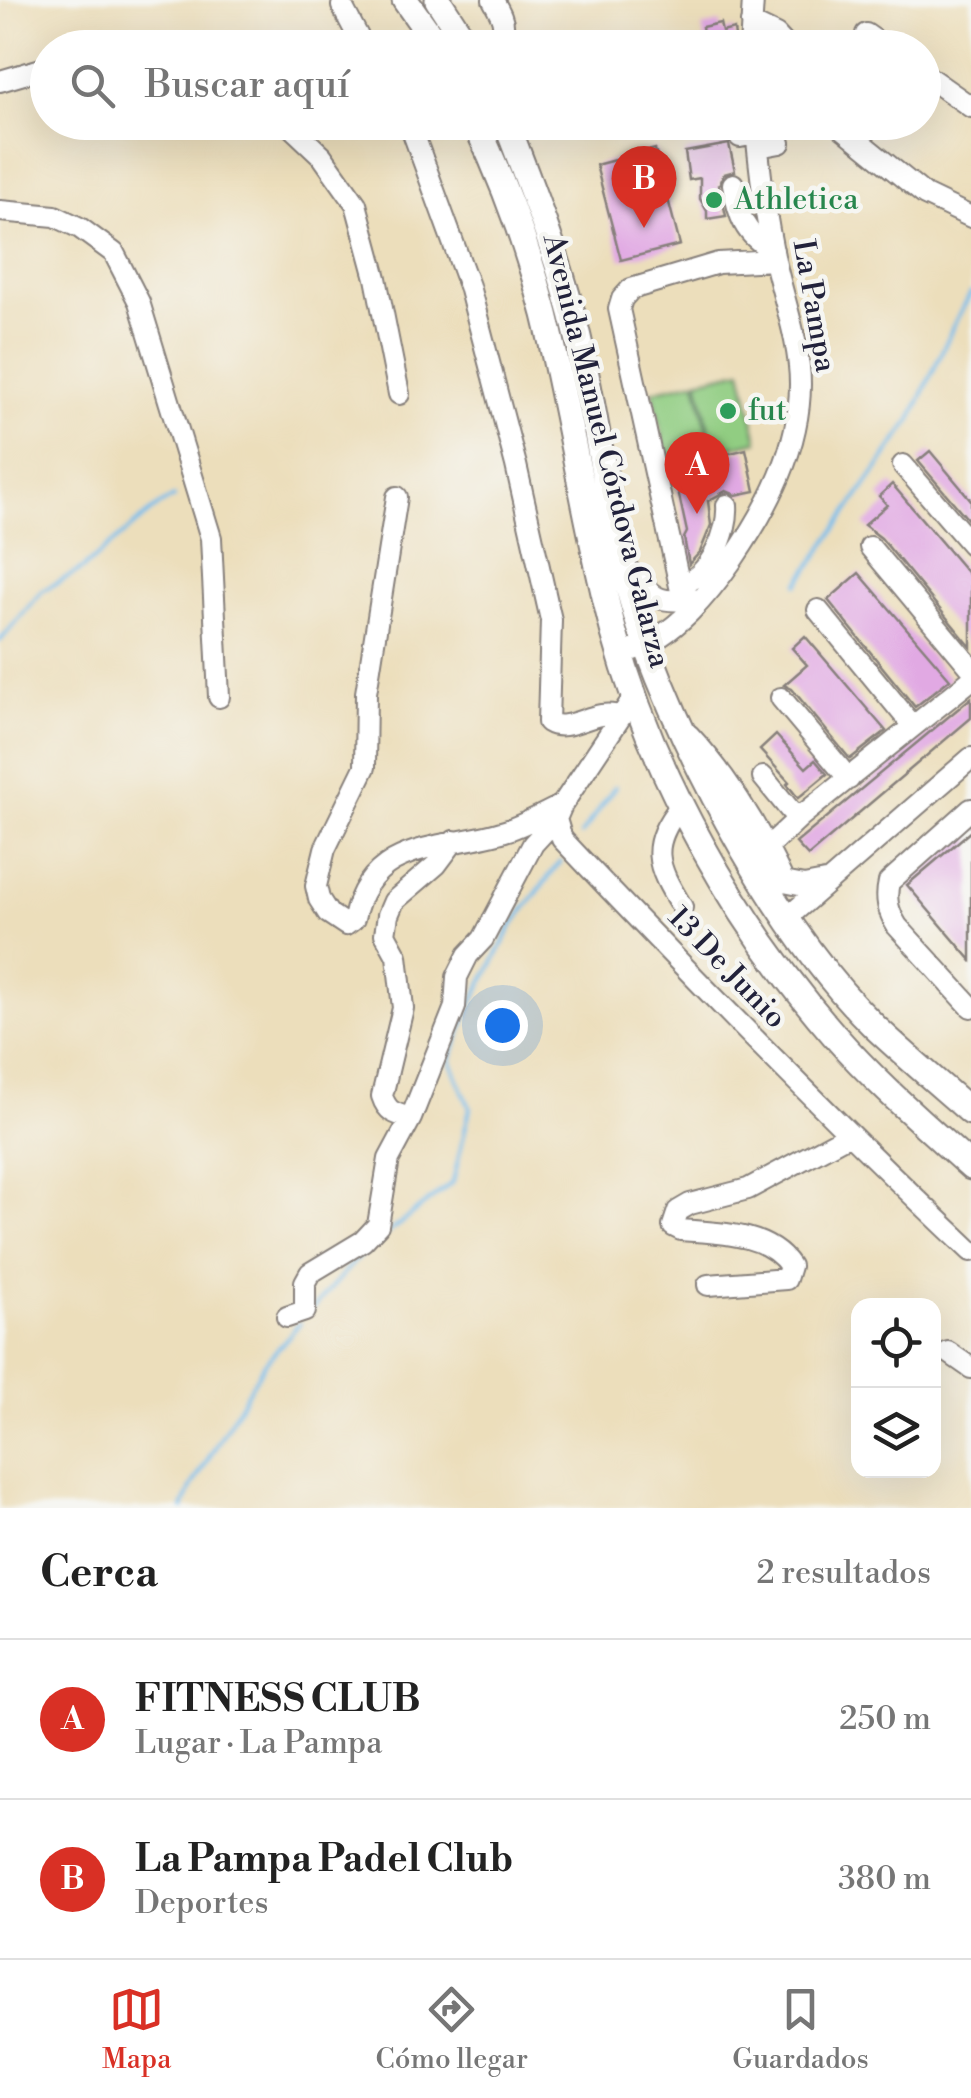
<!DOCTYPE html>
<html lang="es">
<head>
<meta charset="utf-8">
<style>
	body { margin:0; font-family:"Libre Bodoni",serif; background:#f6f6f6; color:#222 }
	.controls { position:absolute; right:30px; bottom:30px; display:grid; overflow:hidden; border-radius:20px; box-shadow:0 10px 40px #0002 }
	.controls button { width:90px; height:90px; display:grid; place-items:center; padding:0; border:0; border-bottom:2px solid #e0e0e0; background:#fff; color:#222; font:50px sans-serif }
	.you { position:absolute; left:502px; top:1025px; width:35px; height:35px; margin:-25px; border:8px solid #fff; border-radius:50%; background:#1a73e8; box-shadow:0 0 0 15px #1a73e833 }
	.badge { display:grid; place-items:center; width:65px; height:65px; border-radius:50%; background:#d93025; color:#fff; font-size:32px; font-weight:700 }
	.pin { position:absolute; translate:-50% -82px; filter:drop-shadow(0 2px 5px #0008) }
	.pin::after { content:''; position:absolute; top:52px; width:35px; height:30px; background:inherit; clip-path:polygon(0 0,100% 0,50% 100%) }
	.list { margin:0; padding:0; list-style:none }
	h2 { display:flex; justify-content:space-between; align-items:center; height:130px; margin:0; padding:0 40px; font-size:42px }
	h2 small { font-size:32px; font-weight:400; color:#767676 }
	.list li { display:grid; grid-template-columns:65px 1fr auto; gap:30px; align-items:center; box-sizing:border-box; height:160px; padding:0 40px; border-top:2px solid #e0e0e0 }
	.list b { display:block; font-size:38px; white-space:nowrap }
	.list p { margin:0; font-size:32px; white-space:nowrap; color:#767676 }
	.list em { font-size:32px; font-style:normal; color:#767676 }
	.icon { flex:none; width:55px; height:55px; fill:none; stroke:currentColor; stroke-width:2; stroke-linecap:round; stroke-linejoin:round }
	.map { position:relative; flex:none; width:971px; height:1508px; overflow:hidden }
	.search { position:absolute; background:#fff; box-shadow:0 10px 40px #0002; left:30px; right:30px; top:30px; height:110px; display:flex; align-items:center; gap:25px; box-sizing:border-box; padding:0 35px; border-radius:55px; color:#767676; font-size:38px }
	.sheet { height:450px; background:#fff }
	nav { display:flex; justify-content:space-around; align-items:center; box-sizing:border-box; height:140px; border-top:2px solid #e0e0e0; background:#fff; font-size:28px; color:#767676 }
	nav a { display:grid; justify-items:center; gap:5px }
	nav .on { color:#d93025 }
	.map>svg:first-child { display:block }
	.green { fill:#91cd82; stroke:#5a785e; stroke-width:2.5 }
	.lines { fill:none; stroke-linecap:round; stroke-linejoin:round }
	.stream { stroke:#75bded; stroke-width:4 }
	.building { fill:#e1a9e3 }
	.minor-casing { stroke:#87807b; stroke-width:24 }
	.major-casing { stroke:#87807b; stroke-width:29 }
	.minor { stroke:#fff; stroke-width:20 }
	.major { stroke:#fff; stroke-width:25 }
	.leisure-dot { fill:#2e9e5b; stroke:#f6f6f2; stroke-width:4 }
	.labels { text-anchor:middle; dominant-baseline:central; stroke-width:9; stroke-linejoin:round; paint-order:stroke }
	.leisure-label { font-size:30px; fill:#27864d; stroke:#f6f6f2; text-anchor:start }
	.street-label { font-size:30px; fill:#22223b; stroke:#f6f6f2 }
</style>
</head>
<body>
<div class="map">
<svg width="971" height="1508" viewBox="0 0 971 1508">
	<rect width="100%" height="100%" fill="#f6f6f2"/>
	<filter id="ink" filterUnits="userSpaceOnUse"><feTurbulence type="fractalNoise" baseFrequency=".01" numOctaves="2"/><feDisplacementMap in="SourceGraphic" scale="20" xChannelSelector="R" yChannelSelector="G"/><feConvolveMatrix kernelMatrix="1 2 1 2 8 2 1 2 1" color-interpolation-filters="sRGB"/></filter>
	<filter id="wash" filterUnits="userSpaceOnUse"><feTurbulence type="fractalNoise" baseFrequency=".0048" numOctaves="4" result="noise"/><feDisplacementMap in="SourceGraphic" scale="40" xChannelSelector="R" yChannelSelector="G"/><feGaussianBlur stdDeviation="2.25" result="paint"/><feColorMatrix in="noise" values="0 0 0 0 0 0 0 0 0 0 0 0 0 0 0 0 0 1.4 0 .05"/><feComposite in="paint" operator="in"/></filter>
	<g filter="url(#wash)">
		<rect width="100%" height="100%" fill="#ecdebb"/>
		<path class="green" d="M742 370 758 441 714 451 698 380Z
			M696 381 712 451 668 462 653 391Z"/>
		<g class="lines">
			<path class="stream" d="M798 584 911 420 956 320 971 293
				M0 641 42 591 82 569 155 508 174 497
				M581 835 615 787
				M375 1243 453 1182 470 1108 450 1060 471 1005 512 926 560 862
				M313 1308 363 1252
				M183 1508 191 1488 265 1363 300 1323"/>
		</g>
		<g id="blocks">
			<path class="building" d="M720 23 722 32 734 29 736 45 706 48 702 27Z
				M729 144 735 171 724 174 719 185 726 216 707 219V211L700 199V178L689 180 685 152Z
				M655 149 680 245 621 260 596 165Z
				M746 449 755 491 736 495 726 491 708 501 711 525 700 552 689 564 684 538 687 532 673 468Z
				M930 451 971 500V523L918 461Z
				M892 484 971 577V647L881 538 864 525 887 505 879 496Z
				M859 573 950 679 915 707 828 600Z
				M805 636 886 731 850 759 792 689 784 685 807 665 792 648Z
				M971 698V718L808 856 796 843Z
				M776 735 806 768 815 760 827 774 798 798 787 784 789 782 760 750Z
				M971 831V960L907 885Z"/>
		</g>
	</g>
	<g filter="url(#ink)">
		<use href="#blocks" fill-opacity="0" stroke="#87807b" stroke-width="2.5"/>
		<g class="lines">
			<g class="minor-casing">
				<path id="minor" d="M342 6 364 48
					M751 23 776 35 788 48
					M866 34 886 48
					M482 48C508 32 508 26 493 0
					M750 48 753 0
					M924 74 971 107
					M0 81 48 67
					M286 122 322 156 356 204 376 278 399 394
					M409 122 469 286 516 465 551 620 548 722C569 735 596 706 620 717
					M737 122 740 137 756 134
					M835 122 925 195 971 217
					M758 147 780 143
					M733 184C738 215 744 235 773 250
					M0 211 55 216 80 228 114 253 139 302 211 538 219 697
					M903 465 971 544
					M397 497 366 693 365 767 325 849 316 886 319 899 328 913 346 925 354 919C370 839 444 850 505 831 524 825 544 814 562 805
					M870 547 971 668
					M625 566C651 594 653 605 693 599
					M680 585C710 577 729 532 727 505
					M683 600 619 309 622 299 631 289 718 263 775 260
					M818 610 913 726
					M633 650C675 635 708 595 733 559 768 508 800 448 800 384 800 345 785 304 776 265 765 218 760 170 755 122
					M634 697 562 805 556 819 562 839C695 980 830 1118 971 1251
					M781 698 849 779
					M689 735C729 778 759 828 784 882L804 886 825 882
					M763 777 790 810 800 817
					M682 804C648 846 656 865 682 907
					M971 809 889 882C885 899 888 911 897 926L971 1007
					M768 847 800 817 971 680
					M788 917 971 758
					M411 1118C395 1114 387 1112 382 1096L403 1008 397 956 385 934 388 915 394 901 436 865 454 841
					M708 1285 786 1279 790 1266C767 1232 718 1233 681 1230L673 1226 678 1211 690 1204 748 1189 848 1135
					M287 1317 305 1311V1282L310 1273 363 1241 378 1225 389 1159 411 1118 455 1007 457 977 468 955 483 939 533 844 556 819
					M948 1352 971 1368"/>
			</g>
			<g class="major-casing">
				<path id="major" d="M405 0 439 48
					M438 0 469 48
					M475 122C504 183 528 249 545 314 571 420 586 528 614 633 653 776 737 924 835 1036 876 1083 925 1125 971 1167
					M506 122C533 192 561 264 578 337 601 436 612 553 647 647 692 768 782 937 875 1027 906 1056 939 1084 971 1112"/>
			</g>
			<use href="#minor" class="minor"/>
			<use href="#major" class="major"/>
		</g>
	</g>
	<g class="leisure-dot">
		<circle cx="714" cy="200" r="10"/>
		<circle cx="728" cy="411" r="10"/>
	</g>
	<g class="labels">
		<g class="leisure-label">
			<text x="734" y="200">Athletica</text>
			<text x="748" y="411">fut</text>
		</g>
		<g class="street-label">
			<text transform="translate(814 306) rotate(80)">La Pampa</text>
			<text transform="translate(606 451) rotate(76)">Avenida Manuel Córdova Galarza</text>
			<text transform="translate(727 968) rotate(46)">13 De Junio</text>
		</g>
	</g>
</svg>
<div class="controls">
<button><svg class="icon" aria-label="locate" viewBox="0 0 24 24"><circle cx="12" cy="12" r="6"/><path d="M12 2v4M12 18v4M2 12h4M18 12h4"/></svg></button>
<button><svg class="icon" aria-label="layers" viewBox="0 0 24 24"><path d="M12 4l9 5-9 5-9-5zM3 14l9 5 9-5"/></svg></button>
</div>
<div class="you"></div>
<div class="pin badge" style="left:697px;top:514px">A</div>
<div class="pin badge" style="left:644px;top:228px">B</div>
<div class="search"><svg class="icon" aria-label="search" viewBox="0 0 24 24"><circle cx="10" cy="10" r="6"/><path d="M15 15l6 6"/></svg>Buscar aquí</div>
</div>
<section class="sheet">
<h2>Cerca<small>2 resultados</small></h2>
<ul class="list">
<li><span class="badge">A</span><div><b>FITNESS CLUB</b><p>Lugar · La Pampa</p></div><em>250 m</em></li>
<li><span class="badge">B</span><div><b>La Pampa Padel Club</b><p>Deportes</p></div><em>380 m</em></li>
</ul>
</section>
<nav>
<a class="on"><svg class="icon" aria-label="map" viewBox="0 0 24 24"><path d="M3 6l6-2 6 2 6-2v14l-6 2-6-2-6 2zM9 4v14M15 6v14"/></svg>Mapa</a>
<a><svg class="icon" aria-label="directions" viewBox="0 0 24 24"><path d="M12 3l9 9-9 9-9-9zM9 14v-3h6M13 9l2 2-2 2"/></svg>Cómo llegar</a>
<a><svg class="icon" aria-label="saved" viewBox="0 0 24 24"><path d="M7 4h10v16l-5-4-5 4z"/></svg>Guardados</a>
</nav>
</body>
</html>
